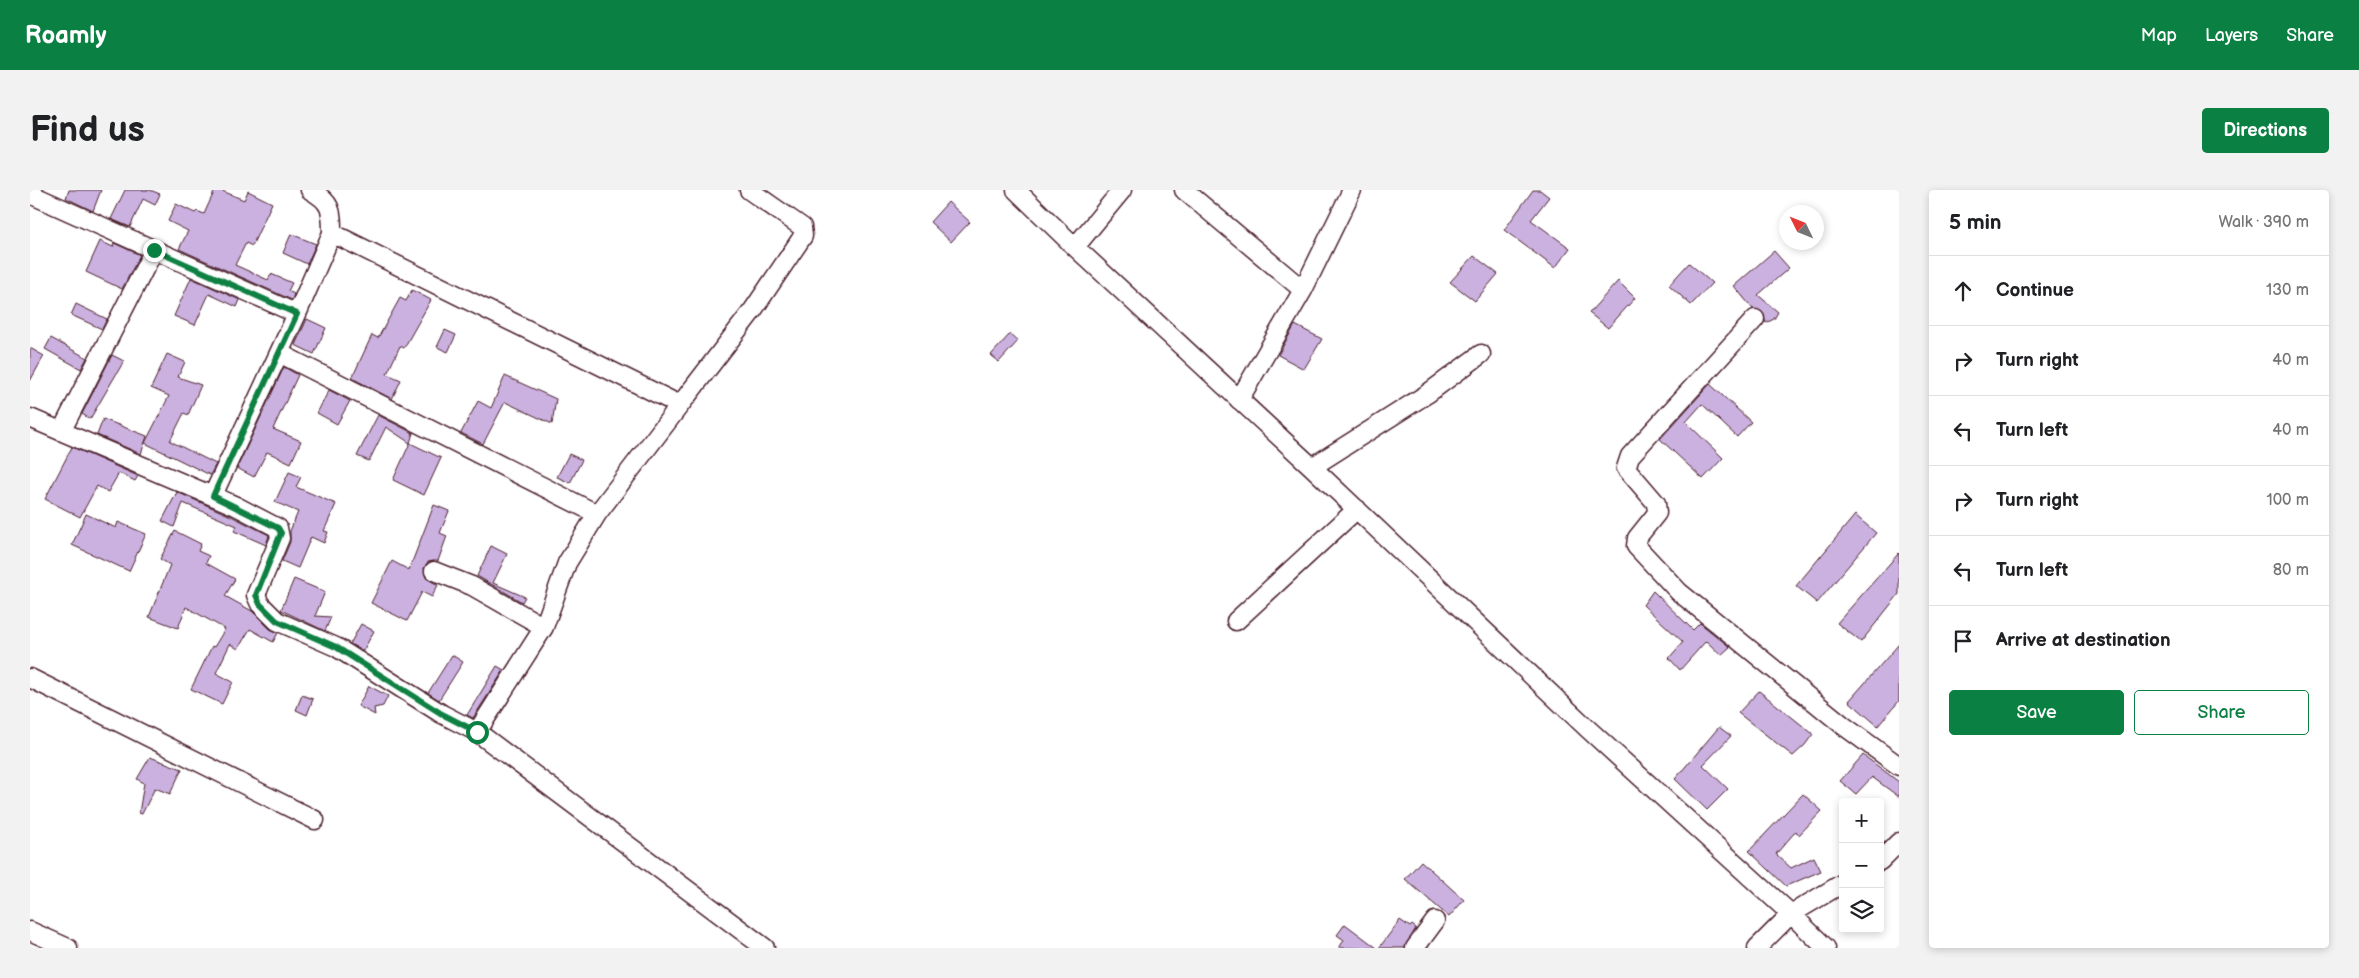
<!DOCTYPE html>
<html lang="en">
<head>
<meta charset="utf-8">
<style>
	body { margin:0; font-family:"Balsamiq Sans",sans-serif; background:#f2f2f2; color:#202124 }
	.controls { position:absolute; right:15px; bottom:15px; display:grid; overflow:hidden; border-radius:5px; box-shadow:0 2px 8px #0003 }
	.controls button { width:45px; height:45px; display:grid; place-items:center; padding:0; border:0; border-bottom:1px solid #e0e0e0; background:#fff; color:#202124; font:25px sans-serif }
	.compass { position:absolute; left:1749px; top:15px; width:45px; height:45px; border-radius:50%; background:#fff; box-shadow:0 2px 8px #0003; rotate:313deg }
	.stop { position:absolute; width:15px; height:15px; margin:-11px; border:4px solid #0b8043; border-radius:50%; background:#fff }
	.stop.end { background:#0b8043; border-color:#fff; box-shadow:0 1px 5px #0008 }
	.list { margin:0; padding:0; list-style:none }
	h2 { display:flex; justify-content:space-between; align-items:center; height:65px; margin:0; padding:0 20px; font-size:21px }
	h2 small { font-size:16px; font-weight:400; color:#757577 }
	.list li { display:grid; grid-template-columns:32px 1fr auto; gap:15px; align-items:center; box-sizing:border-box; height:70px; padding:0 20px; border-top:1px solid #e0e0e0 }
	.list b { display:block; font-size:19px; white-space:nowrap }
	.list em { font-size:16px; font-style:normal; color:#757577 }
	.actions { display:flex; gap:10px; padding:15px 20px }
	.actions a { flex:1; padding:11px 0; border:1px solid #0b8043; border-radius:5px; text-align:center; font-size:18px; color:#0b8043 }
	.actions .main { background:#0b8043; color:#fff }
	.icon { flex:none; width:28px; height:28px; fill:none; stroke:currentColor; stroke-width:2; stroke-linecap:round; stroke-linejoin:round }
	.map { position:relative; flex:none; width:1869px; height:758px; overflow:hidden; border-radius:5px }
	header { display:flex; align-items:center; gap:30px; box-sizing:border-box; height:70px; padding:0 25px; background:#0b8043; color:#fff }
	header strong { font-size:24px }
	nav { display:flex; gap:28px; margin-inline-start:auto; font-size:18px }
	.intro { display:flex; align-items:center; justify-content:space-between; box-sizing:border-box; height:120px; padding:0 30px }
	h1 { margin:0; font-size:35px }
	.button { padding:12px 22px; border-radius:5px; background:#0b8043; color:#fff; font-size:18px; font-weight:700 }
	main { display:flex; gap:30px; padding:0 30px }
	aside { flex:1; background:#fff; border-radius:5px; box-shadow:0 2px 8px #0003 }
	.map>svg:first-child { display:block }
	.building { fill:#cbb1e0; stroke:#4a1f2b }
	.lines { fill:none; stroke-linecap:round; stroke-linejoin:round }
	.minor-casing { stroke:#4a1f2b; stroke-width:21 }
	.minor { stroke:#fff; stroke-width:18 }
	.route { stroke:#0b8043; stroke-width:6 }
</style>
</head>
<body>
<header>
<strong>Roamly</strong>
<nav><a>Map</a><a>Layers</a><a>Share</a></nav>
</header>
<div class="intro"><h1>Find us</h1><a class="button">Directions</a></div>
<main>
<div class="map">
<svg width="1869" height="758" viewBox="0 0 1869 758">
	<rect width="100%" height="100%" fill="#fff"/>
	<filter id="ink" filterUnits="userSpaceOnUse"><feTurbulence type="fractalNoise" baseFrequency=".02" numOctaves="2"/><feDisplacementMap in="SourceGraphic" scale="10" xChannelSelector="R" yChannelSelector="G"/><feConvolveMatrix kernelMatrix="1 2 1 2 8 2 1 2 1" color-interpolation-filters="sRGB"/></filter>
	<g filter="url(#ink)">
		<path class="building" d="M39 0H71L63 21 36 8Z
			M95 0H120L130 4 125 15 113 9 100 37 81 29Z
			M185 0H190L214 10 218 1 242 13 222 56 216 53 205 75 238 90 241 84 262 93 258 101 264 104 262 110 149 59 158 41 138 31 146 14 165 23 167 21 174 24Z
			M1503 0H1510L1519 7 1501 30 1540 58 1525 78 1474 40Z
			M918 12 940 32 921 52 900 32Z
			M261 44 286 54 277 74 253 63Z
			M70 51 83 57 84 53 110 65 92 99 56 82Z
			M1744 61 1759 78 1728 105 1748 122 1744 129 1736 133 1732 122 1723 119 1704 96Z
			M1444 66 1468 84 1445 111 1420 92Z
			M1659 73 1682 93 1661 115 1639 95Z
			M161 88 210 110 207 117 179 104 165 135 144 126Z
			M1588 91 1605 108 1578 138 1559 123Z
			M382 100 401 110 374 158 370 156 357 184 371 190 362 209 322 188 342 145 348 148 370 108 376 111Z
			M46 114 77 129 72 139 41 125Z
			M277 129 296 138 284 164 265 155Z
			M1265 135 1292 149 1274 179 1248 165Z
			M415 140 426 145 418 162 407 157Z
			M980 144 988 151 969 172 961 165Z
			M21 148 57 168 51 179 15 159Z
			M0 158 14 166 0 191Z
			M137 164 155 172 148 187 171 195 158 225 154 223 140 251 186 274 180 285 115 253 139 206 121 198Z
			M82 165 94 171 60 229 52 224Z
			M254 177 268 185 243 239 271 251 261 273 237 262 224 287 207 278Z
			M475 186 526 209 522 234 475 212 453 254 431 243 448 211 461 218Z
			M1680 194 1721 232 1707 247 1672 214 1656 232 1693 268 1673 289 1630 249Z
			M299 200 320 211 307 234 287 223Z
			M348 225 383 243 380 253 356 237 339 271 327 266Z
			M73 229 117 246 111 264 67 245Z
			M380 253 411 268 394 305 363 290Z
			M42 257 108 286 105 291 89 283 78 302 67 296 50 327 15 309Z
			M539 264 552 270 540 293 527 287Z
			M259 282 271 287 266 297 306 314 294 341 298 342 294 353 281 347 268 378 252 371 260 352V341L268 322 245 312Z
			M147 302 201 326 239 345 236 355 204 341 207 336 153 313 144 337 132 331Z
			M404 315 419 321 410 343 417 346 408 371 398 372 394 378 396 388 408 395 402 407 392 402 377 431 341 413 362 371 379 380Z
			M56 324 86 338 88 332 116 344 99 381 42 355Z
			M1825 325 1846 343 1787 413 1766 396Z
			M145 341 171 354 168 361 179 366 176 373 205 389 195 406 222 421 240 439 248 443 243 452 220 439 208 459 200 454 186 483 203 492 192 514 161 499 182 456 184 457 195 439 156 417 148 438 119 427 140 375 130 369Z
			M461 356 477 364 463 393 495 407 492 412 447 386Z
			M1869 363V404L1831 452 1807 433Z
			M264 389 295 402 285 426 301 427 295 441 251 420Z
			M1623 401 1663 440 1670 433 1700 457 1691 465 1676 451 1650 480 1639 468 1653 452 1613 415Z
			M331 434 344 441 333 461 320 454Z
			M1869 454V511L1848 536 1819 511Z
			M422 465 433 472 409 510 398 503Z
			M467 476 474 480 443 528 437 525Z
			M339 496 358 506 353 516 344 518 345 525 328 516Z
			M1729 501 1783 544 1775 555 1763 566 1708 523Z
			M272 505 283 509 277 525 266 520Z
			M1689 537 1701 546 1673 575 1698 599 1677 620 1645 589Z
			M1833 565 1869 592V607L1842 587 1826 604 1810 591Z
			M120 567 152 579 140 604 125 598 112 624 109 623 114 593 107 589Z
			M1773 604 1792 621 1769 645 1766 641 1746 664 1761 678 1784 667 1791 681 1756 696 1719 661Z
			M1391 671 1434 710 1419 727 1375 689Z
			M1370 730 1380 737 1382 735 1386 738 1375 758H1349Z
			M1315 734 1347 758H1309L1314 750 1307 745Z"/>
		<g class="lines">
			<g class="minor-casing">
				<path id="minor" d="M280 0C301 12 302 19 302 43
					M986 0 1045 57 1282 277 1558 539 1761 724 1727 758
					M1154 0 1273 100
					M0 4 267 124 302 43 650 215 723 120 773 46 772 37 719 0
					M1045 57 1092 0
					M267 124 249 163 567 324 650 215
					M1725 129 1600 266 1596 278 1626 313 1627 323 1607 348 1606 356 1649 402 1814 536 1869 576
					M1209 210 1273 100 1322 0
					M0 228 206 316 248 338 250 348 226 405 230 414 247 431 306 457 412 524 447 542 735 758
					M32 240 124 60
					M1282 277 1397 204 1451 164
					M183 305 249 163
					M404 381 442 396 514 437 447 542
					M1206 431 1327 319
					M514 437 537 373 567 324
					M0 488 285 630
					M1850 671 1869 652
					M0 741 38 758
					M1385 758 1405 731
					M1796 758 1761 724 1813 693"/>
			</g>
			<use href="#minor" class="minor"/>
		</g>
	</g>
	<g class="lines" filter="url(#ink)">
		<path class="route" d="M124 60 267 124 183 306 248 338 251 343 226 405 230 414 247 431 306 457 412 524 447 542"/>
	</g>
</svg>
<div class="controls">
<button>+</button>
<button>−</button>
<button><svg class="icon" aria-label="layers" viewBox="0 0 24 24"><path d="M12 4l9 5-9 5-9-5zM3 14l9 5 9-5"/></svg></button>
</div>
<svg class="compass" viewBox="-18 -18 36 36"><path d="M0-13l5 13h-10z" fill="#e53935"/><path d="M0 13l5-13h-10z" fill="#757577"/></svg>
<div class="stop" style="left:447px;top:542px"></div>
<div class="stop end" style="left:124px;top:60px"></div>
</div>
<aside>
<h2>5 min<small>Walk · 390 m</small></h2>
<ul class="list">
<li><svg class="icon" aria-label="ahead" viewBox="0 0 24 24"><path d="M12 20V5M6 11l6-6 6 6"/></svg><div><b>Continue</b></div><em>130 m</em></li>
<li><svg class="icon" aria-label="right" viewBox="0 0 24 24"><path d="M7 20v-9h11M14 6l5 5-5 5"/></svg><div><b>Turn right</b></div><em>40 m</em></li>
<li><svg class="icon" aria-label="left" viewBox="0 0 24 24"><path d="M17 20v-9H6M10 6l-5 5 5 5"/></svg><div><b>Turn left</b></div><em>40 m</em></li>
<li><svg class="icon" aria-label="right" viewBox="0 0 24 24"><path d="M7 20v-9h11M14 6l5 5-5 5"/></svg><div><b>Turn right</b></div><em>100 m</em></li>
<li><svg class="icon" aria-label="left" viewBox="0 0 24 24"><path d="M17 20v-9H6M10 6l-5 5 5 5"/></svg><div><b>Turn left</b></div><em>80 m</em></li>
<li><svg class="icon" aria-label="arrive" viewBox="0 0 24 24"><path d="M6 21V4h12l-3 4 3 4H6"/></svg><div><b>Arrive at destination</b></div></li>
</ul>
<div class="actions"><a class="main">Save</a><a>Share</a></div>
</aside>
</main>
</body>
</html>
